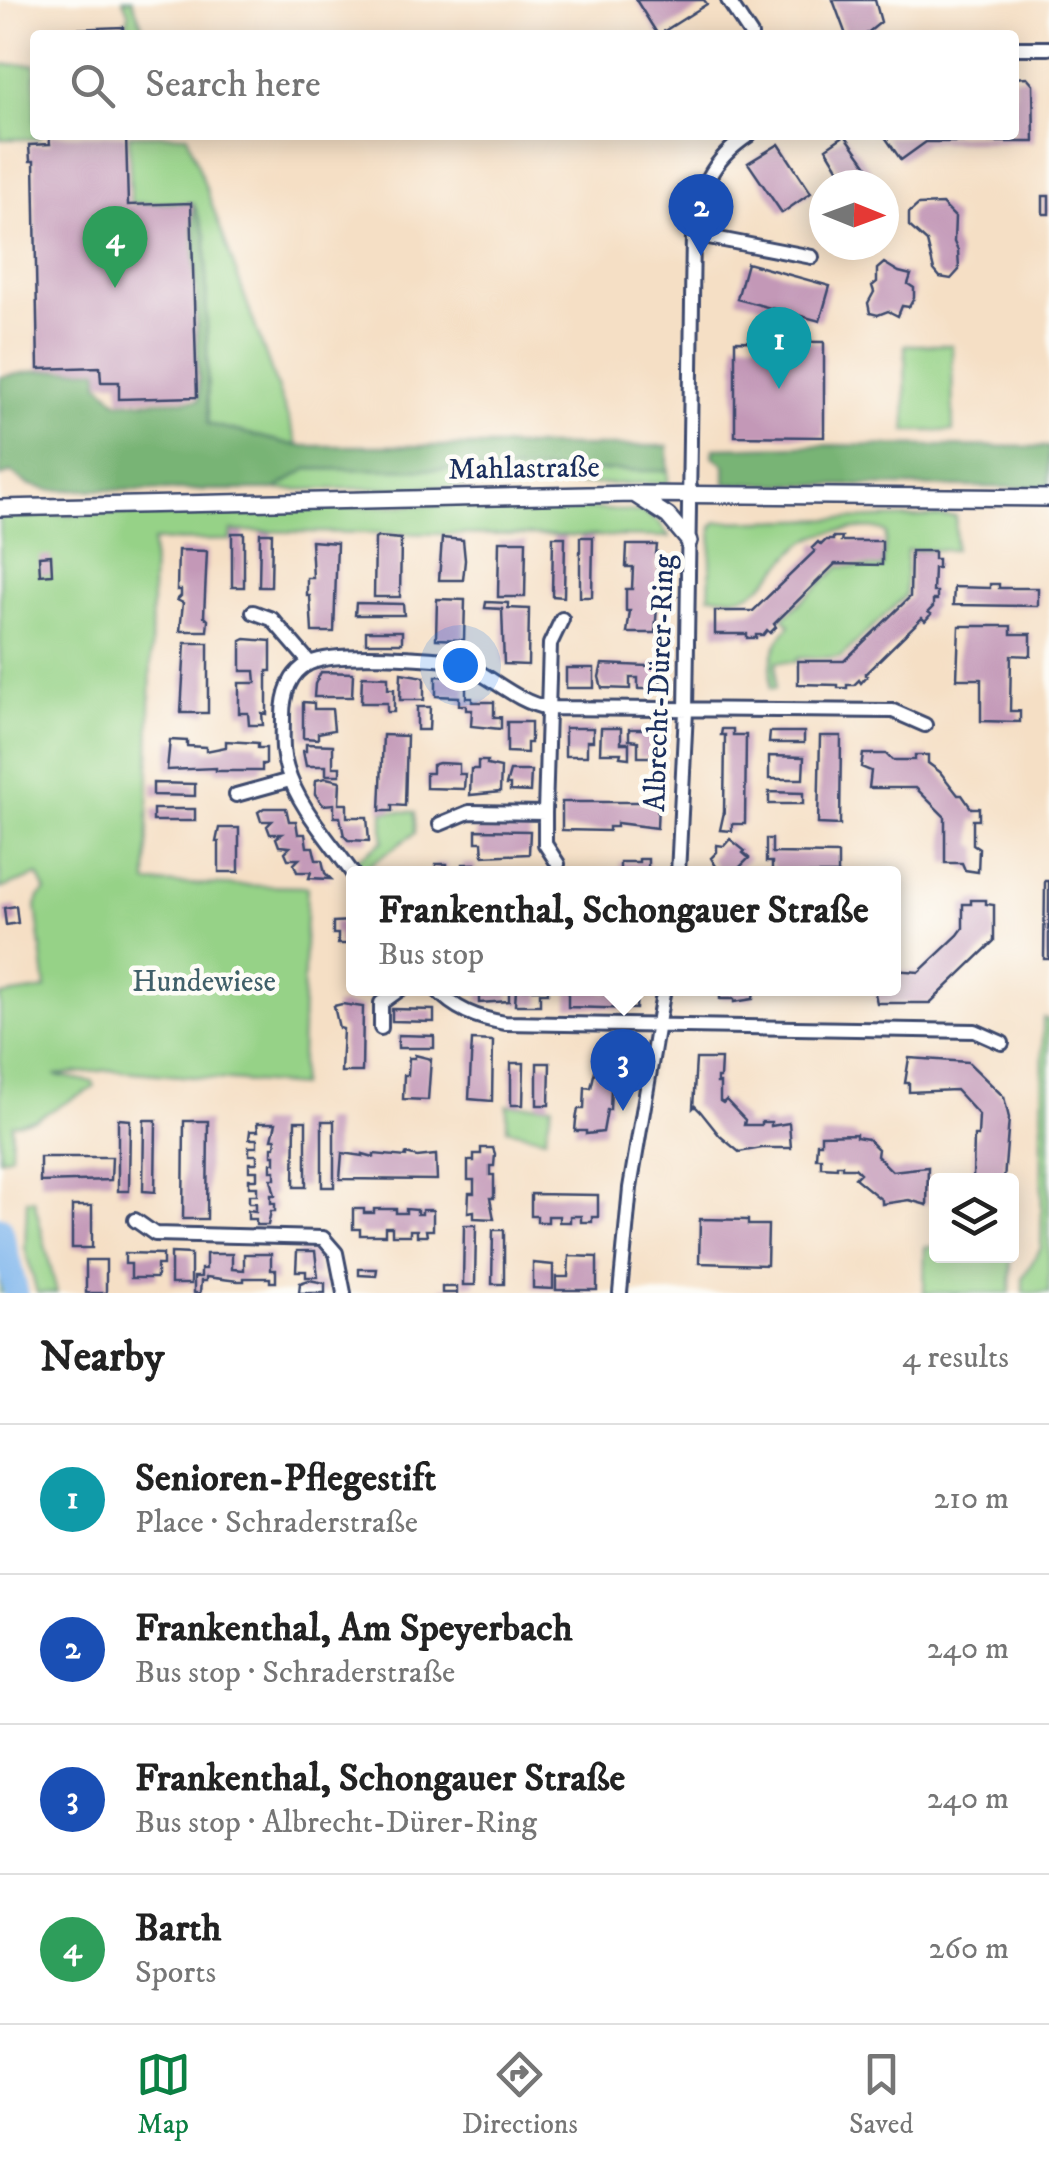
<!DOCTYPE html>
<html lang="en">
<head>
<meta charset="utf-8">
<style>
	body { margin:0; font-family:"IM FELL DW Pica",serif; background:#f2f2f2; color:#222 }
	.controls { position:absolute; right:30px; bottom:30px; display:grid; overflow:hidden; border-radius:10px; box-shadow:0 5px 25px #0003 }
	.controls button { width:90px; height:90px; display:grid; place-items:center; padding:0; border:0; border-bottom:2px solid #e0e0e0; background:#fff; color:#222; font:50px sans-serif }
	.compass { position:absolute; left:809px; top:170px; width:90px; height:90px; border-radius:50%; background:#fff; box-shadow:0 5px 25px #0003; rotate:91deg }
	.you { position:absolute; left:460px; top:665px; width:35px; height:35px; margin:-25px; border:8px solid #fff; border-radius:50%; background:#1a73e8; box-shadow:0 0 0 15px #1a73e833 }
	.badge { display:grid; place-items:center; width:65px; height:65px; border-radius:50%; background:#0b8043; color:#fff; font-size:32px; font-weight:700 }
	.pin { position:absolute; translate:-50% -82px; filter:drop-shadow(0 2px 5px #0008) }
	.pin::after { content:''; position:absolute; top:52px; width:35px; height:30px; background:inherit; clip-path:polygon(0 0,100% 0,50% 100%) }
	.popup { position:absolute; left:346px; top:866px; width:555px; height:130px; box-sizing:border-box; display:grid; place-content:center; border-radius:10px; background:#fff; filter:drop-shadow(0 2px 8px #0005); font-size:32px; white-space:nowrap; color:#767676 }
	.popup b { font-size:38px; color:#222 }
	.popup::after { content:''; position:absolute; left:50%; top:100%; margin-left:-20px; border:20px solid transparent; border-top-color:#fff }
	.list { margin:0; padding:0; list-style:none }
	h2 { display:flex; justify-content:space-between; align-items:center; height:130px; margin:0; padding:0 40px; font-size:42px }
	h2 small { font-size:32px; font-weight:400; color:#767676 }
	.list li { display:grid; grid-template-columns:65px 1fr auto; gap:30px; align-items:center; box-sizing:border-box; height:150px; padding:0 40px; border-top:2px solid #e0e0e0 }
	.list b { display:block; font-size:38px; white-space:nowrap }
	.list p { margin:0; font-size:32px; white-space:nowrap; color:#767676 }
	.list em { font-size:32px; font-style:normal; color:#767676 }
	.icon { flex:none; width:55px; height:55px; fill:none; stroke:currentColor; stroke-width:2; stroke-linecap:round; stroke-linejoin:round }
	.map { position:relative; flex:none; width:1049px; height:1293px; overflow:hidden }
	.search { position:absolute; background:#fff; box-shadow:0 5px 25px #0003; left:30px; right:30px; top:30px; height:110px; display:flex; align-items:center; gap:25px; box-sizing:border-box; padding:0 35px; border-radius:10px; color:#767676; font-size:38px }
	.sheet { height:730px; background:#fff }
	nav { display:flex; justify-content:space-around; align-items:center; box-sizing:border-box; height:140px; border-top:2px solid #e0e0e0; background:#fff; font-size:28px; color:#767676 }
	nav a { display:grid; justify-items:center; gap:5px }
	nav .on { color:#0b8043 }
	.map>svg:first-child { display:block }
	.green { fill:#96d287; stroke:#588072; stroke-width:2.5 }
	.forest { fill:#78b474; stroke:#4a7269; stroke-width:2.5 }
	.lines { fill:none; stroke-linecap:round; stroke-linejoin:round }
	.river { stroke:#7cb4ec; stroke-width:25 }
	.building { fill:#c398b7 }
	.minor-casing { stroke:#3c496d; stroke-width:18 }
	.tertiary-casing { stroke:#3c496d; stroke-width:20 }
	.minor { stroke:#fff; stroke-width:12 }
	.tertiary { stroke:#fff; stroke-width:15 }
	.labels { text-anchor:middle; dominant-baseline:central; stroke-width:9; stroke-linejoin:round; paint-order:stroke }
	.street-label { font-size:30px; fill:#1b2f5e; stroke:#fdfcf7 }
	.park-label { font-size:30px; fill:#40606a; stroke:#fdfcf7 }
</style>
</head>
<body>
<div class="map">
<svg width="1049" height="1293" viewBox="0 0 1049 1293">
	<rect width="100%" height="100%" fill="#fdfcf7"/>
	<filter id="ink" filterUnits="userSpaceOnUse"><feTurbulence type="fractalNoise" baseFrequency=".01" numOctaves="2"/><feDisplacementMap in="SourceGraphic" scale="20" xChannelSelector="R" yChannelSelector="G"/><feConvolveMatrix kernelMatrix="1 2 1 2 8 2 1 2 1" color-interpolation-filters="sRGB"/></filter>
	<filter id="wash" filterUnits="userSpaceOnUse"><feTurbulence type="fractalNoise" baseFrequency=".0048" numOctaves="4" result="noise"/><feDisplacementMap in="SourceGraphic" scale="40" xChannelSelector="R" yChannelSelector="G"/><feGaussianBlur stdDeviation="2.25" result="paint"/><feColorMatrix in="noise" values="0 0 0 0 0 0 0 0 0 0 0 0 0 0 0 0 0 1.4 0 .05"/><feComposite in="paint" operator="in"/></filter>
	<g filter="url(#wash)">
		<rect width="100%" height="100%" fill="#f5dfc5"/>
		<path class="green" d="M123 0H132L146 35H124L129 14Z
			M35 64V135H39V139H0V65Z
			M129 135H187L298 446 208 424 206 235 193 203H131Z
			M905 345H952L953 431H906Z
			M557 468 668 471V483L274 490 307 469Z
			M491 503 642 512 660 523 669 537 231 531 230 540 153 541 147 883 307 887 300 1086 110 1070 54 1075 93 1082 95 1087 35 1119 12 1124 11 1155 0 1159V996L46 989 36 906 39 897 46 891 38 875 0 889V516Z
			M956 516 955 550H907L905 596 841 657 798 658 796 662H776L775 689H770C770 662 771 646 790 625L783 618 839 567H883L886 533C874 526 862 529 848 530 789 534 794 562 754 591 742 600 723 596 709 596L712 527 717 522Z
			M383 811 415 812V833L361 871 355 861 383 841Z
			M1043 1018 1049 1020V1293H1023V1277L1041 1248Z
			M507 1105H552L545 1138 507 1129Z
			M27 1200H34L57 1293H37L25 1248Z
			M0 1238 15 1293H0Z
			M925 1247H936V1256H1011L1010 1293H924Z"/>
		<path class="forest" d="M193 203 206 235 208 424 298 446H668V471L307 469 274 490H49L27 484 11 472 0 477V377L36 371 99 369V383L118 402 199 400Z
			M832 445 1049 447V488L725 484V465L713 456 714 448Z"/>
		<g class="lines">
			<path class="river" d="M0 1228 16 1293"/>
		</g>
		<g id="blocks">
			<path class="building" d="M636 0H704L707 4 658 35Z
				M833 0H875L881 22 865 35H846Z
				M123 27V35H46V30Z
				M1027 77 1033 84 1034 142H926L901 160 885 137 1014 135V78Z
				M49 135H126L128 205 191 203 197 397 119 399V382H101L100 367 38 369 34 161H30L29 145 50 144Z
				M845 135 876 178 865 185H848L826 148Z
				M779 144 811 193 782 213 748 163Z
				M1043 196H1049V214H1043Z
				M942 204 955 217 954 242 958 251 959 270 951 279 940 277 934 270 927 242 909 226V213L918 205Z
				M747 263 830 286 820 321 737 299Z
				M884 263 899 272 911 275 908 284 914 288V298L909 307 902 306 898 316 888 311 878 315 870 313 868 303 874 292 872 286 877 282V269Z
				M735 341 824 342V437L735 436Z
				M232 533H244V587H232Z
				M260 533H272L271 587H259Z
				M378 537 401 539 400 597H374L375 539Z
				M553 537H565L564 597 552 596Z
				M580 537H593L592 597H580Z
				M833 537H842L841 541H882V565L835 564 774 624 776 627 770 633 767 630 763 635H756V638H747V634H715V611H753L815 551 812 548 818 542 821 545 826 540H833Z
				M442 538 463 540 465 560 463 580H439Z
				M311 541 337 543 334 632H312L310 596H307V578H313Z
				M499 541H526L525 597H498Z
				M627 545H657L656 554H659V562H656L659 581 655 633H627L630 611H626V589H632L633 567H626Z
				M178 550 207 551 204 616 208 620 207 631H180L183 603 177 600 181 596V590H177Z
				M911 551H934V559H938V568H934L933 592H937V600H933V607L928 612 931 614 925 621 922 618 865 674 867 676 861 683 859 680 854 685H847V688H838V685L798 684V661H844L910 597Z
				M51 555 52 574 40 575 39 556Z
				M990 584H999V588H1038V606L953 605 954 587 990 588Z
				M437 599 465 600 464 640 436 639Z
				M486 602 508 603V608L529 609 528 665 504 664 502 609 485 608Z
				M356 603 403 604 404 615H355Z
				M959 626H1011V634H1031V656L1011 655 1010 711H1020V722L981 721V679H957Z
				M366 631H402V643H366Z
				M245 639 271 641V671H267V714L262 713 263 725H249L248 713H239V683H256L255 671H241V641Z
				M185 643H208V713H181Z
				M652 663 661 666 660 689H638V678H630V689L602 688 599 677 602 664 647 666Z
				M566 668H594V688H566Z
				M321 672 353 673 352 697H314L315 684Z
				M401 673 424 677V700H400Z
				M362 676 388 677V689H394V712H387V703H361Z
				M436 676 460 677V685L466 686V698H472V702H494V717H501V729L471 726 472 710H466V705H459V697L436 696Z
				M303 702 314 703V709H332L334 730 318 733V739L303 738Z
				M417 707H430L429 730H417Z
				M507 722H531V743H527V753L507 752Z
				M565 728H593V741H587V756H565Z
				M601 728H621V743H629V758L620 757 621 753H600Z
				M629 729H662L661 757H638V741L629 740Z
				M722 729H733V735H746L745 824H732V831L720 830 724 812 725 735H721Z
				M770 732H804V743H769Z
				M383 735 407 736 405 806 392 805V811H380Z
				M820 736H841L840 825 818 824Z
				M170 740 187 741V746L206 747V751L226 747V741L258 743V748H266V764H262V771H216V768L167 770Z
				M306 744 333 745V767H340V775H326V766H306L303 751H306Z
				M863 754H886L892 760H915V755H928V763L940 772 958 795H962L971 808H979V820H973V844L979 848 978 872 965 870 962 863H945V817L916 788H869L871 771 861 767Z
				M769 756 804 757 803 779H769Z
				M478 761H487V765L501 768 500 792 470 795 471 769H478Z
				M439 763 459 764V774H465L464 789 426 788V773H432V765Z
				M510 771H531L530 792 510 791V785H506Z
				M326 778 340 781 339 804H347V817H367L369 841 348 840 344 836 340 817H334V804L323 805 315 794 316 780Z
				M153 783 195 784V796L153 795Z
				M769 792 803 793V804H769Z
				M562 802H658L657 828 617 823V827H609V831L562 830Z
				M264 808H286L289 821H296L298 834H305L307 847H313L316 860H322L325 873 331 879 309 878 311 872H297L294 864 299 859H288L285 852 290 847 279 846 276 838 282 834H270L267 826 272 821H261L258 812Z
				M153 809H195V821H153Z
				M219 828H239V872H219V842H216Z
				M476 830 530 831 529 854 483 856 482 842H476Z
				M730 839 745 851 743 853 749 858 733 874 720 873 711 858 717 852V845L724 846Z
				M766 839H772V853L838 854V874H772V862H766Z
				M639 859H648V874H620V862H639Z
				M436 864H447V874H435Z
				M463 864H475V874H463Z
				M1045 881H1049V959H1044Z
				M971 900H986V904L994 905V941L930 1003H877L874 989H893V970L919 972 958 935 963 928V904H971Z
				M16 906 18 923 6 925 4 908Z
				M352 921 353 944H338V934H333V922Z
				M479 989H509V1001L479 1003Z
				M516 989H548V993H540V1005H515Z
				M568 989H593L609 993V989L637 990 636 1009 568 1007Z
				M720 989H754L753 999 734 1002V999H720Z
				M342 1004 363 1007 362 1072H341L343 1029 339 1028 334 1006Z
				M392 1009 434 1010V1022L392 1021Z
				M398 1035 434 1036V1048H398Z
				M472 1040 493 1041 492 1101 469 1099Z
				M601 1044H628L627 1062 621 1066 616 1088H611L610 1110H607L603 1132 586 1134V1131H575L576 1120 578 1109H584L585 1087 591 1088Z
				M415 1055 431 1059 428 1100 403 1099 404 1075H408L409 1058H415Z
				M909 1058 968 1062 1004 1097 1009 1118 1004 1180H973L974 1136H978L979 1115 956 1090 909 1092V1083H905Z
				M696 1059H721L720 1078H717V1083H720V1101L723 1103 726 1100 745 1120 744 1125H761V1122H771V1126L789 1123 791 1148H762L739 1152 720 1136 700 1111 695 1106 693 1108Z
				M511 1063H524L523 1105H511Z
				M537 1063H550L549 1105H537Z
				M118 1119 130 1120 129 1191H118Z
				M144 1120H156L155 1192 143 1191Z
				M184 1121H208L207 1219H183Z
				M295 1121H306V1187H294Z
				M322 1121H334V1187H322Z
				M257 1123H276L272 1139H276L275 1147H272V1155H275V1163H271V1171H275V1179H271L275 1195H271V1203H275V1211H271L268 1225H256V1219H248V1210L256 1211V1203H249V1195H257V1187H249V1179H257V1171H249V1163H257V1155H249V1147H257V1139H249L250 1131H258Z
				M856 1134V1137L868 1139 878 1149 877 1156 892 1171 928 1167 927 1205 909 1200 882 1204V1200L855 1178 860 1173 855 1168H842V1165H837V1168L821 1167V1158H816L817 1143H821V1135Z
				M481 1148H493L495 1154 494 1166H490V1175H494V1198H490L494 1219 474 1218V1211L468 1212 469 1193H474V1180H468V1161H474V1154H481Z
				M342 1153 363 1156V1154L374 1157V1154L406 1157V1154L417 1157 436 1155 437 1180 340 1179Z
				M40 1157H112L111 1180 40 1182Z
				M531 1194 598 1195V1217H592V1222H581V1216H570V1222H559V1216H548V1222H537V1216H531Z
				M72 1206H92V1248H72Z
				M353 1209H364V1213H374V1209H396V1213H406V1209L417 1210V1214H422V1210H433V1230H426L427 1236H417V1230H410V1235H392V1227H385V1235H360V1229H353Z
				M700 1219 748 1220V1225H768L767 1265 699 1263Z
				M464 1225H476L475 1285H463Z
				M493 1230H504V1284H492Z
				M297 1251H315L318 1277H306V1271H296Z
				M125 1253 163 1254V1265H157V1278H131V1264H125Z
				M171 1253 191 1254V1284H171Z
				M206 1254H232V1269L244 1270V1254H271V1270H276V1282H270V1278H244V1281H238L206 1277V1281H201L200 1293H194V1277H201V1269H206Z
				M569 1256 597 1257V1290H556V1277H568Z
				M86 1260H106V1293H86Z
				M533 1263 553 1265V1289L533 1288Z
				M359 1269H377L376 1276 359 1275Z
				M309 1280 325 1283V1293H299L300 1283Z
				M442 1287H457V1293H442Z"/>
		</g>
	</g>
	<g filter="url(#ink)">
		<use href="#blocks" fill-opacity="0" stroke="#3c496d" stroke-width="2.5"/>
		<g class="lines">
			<g class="minor-casing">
				<path id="minor" d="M728 0 751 35
					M1014 48H1049
					M693 234 812 257
					M253 612 272 619 310 663
					M236 795 290 780
					M440 824 469 812 545 813
					M558 864 545 844V813L550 644 562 619
					M353 874C331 842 298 807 287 769 281 752 283 734 283 716 283 696 289 672 310 663 337 651 424 658 456 661 489 673 513 701 548 708L893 711 925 725
					M678 874 686 711 693 234C699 190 711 160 749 135
					M435 988C455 1010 477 1018 505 1023L975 1031 1002 1043
					M381 1028V1003L402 988
					M135 1220 155 1234 323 1238 336 1253 344 1293
					M620 1293 630 1188 664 988"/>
			</g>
			<g class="tertiary-casing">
				<path id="tertiary" d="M634 494 668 516 689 541
					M0 508 634 494 1049 498"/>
			</g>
			<use href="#minor" class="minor"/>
			<use href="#tertiary" class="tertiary"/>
		</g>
	</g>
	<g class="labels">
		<g class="street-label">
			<text transform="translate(524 469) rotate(-1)">Mahlastraße</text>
			<text transform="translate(660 683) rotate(-88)">Albrecht-Dürer-Ring</text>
		</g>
		<g class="park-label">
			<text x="204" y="982">Hundewiese</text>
		</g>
	</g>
</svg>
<div class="controls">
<button><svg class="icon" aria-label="layers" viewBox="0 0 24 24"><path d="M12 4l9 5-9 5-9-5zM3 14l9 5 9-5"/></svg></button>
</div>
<svg class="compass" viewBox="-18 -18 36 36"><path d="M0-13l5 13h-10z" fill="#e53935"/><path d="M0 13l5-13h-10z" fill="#767676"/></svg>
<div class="you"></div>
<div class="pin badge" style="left:779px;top:389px;background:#0f9aa8">1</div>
<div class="pin badge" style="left:701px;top:256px;background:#1a4fb4">2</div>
<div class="pin badge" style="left:623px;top:1111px;background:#1a4fb4">3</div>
<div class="popup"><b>Frankenthal, Schongauer Straße</b>Bus stop</div>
<div class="pin badge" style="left:115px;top:288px;background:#2e9e5b">4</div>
<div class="search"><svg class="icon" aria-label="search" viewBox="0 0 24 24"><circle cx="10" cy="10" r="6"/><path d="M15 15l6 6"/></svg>Search here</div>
</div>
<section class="sheet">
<h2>Nearby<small>4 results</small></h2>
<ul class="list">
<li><span class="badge" style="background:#0f9aa8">1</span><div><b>Senioren-Pflegestift</b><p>Place · Schraderstraße</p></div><em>210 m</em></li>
<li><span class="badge" style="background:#1a4fb4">2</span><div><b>Frankenthal, Am Speyerbach</b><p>Bus stop · Schraderstraße</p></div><em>240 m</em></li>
<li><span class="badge" style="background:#1a4fb4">3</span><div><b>Frankenthal, Schongauer Straße</b><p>Bus stop · Albrecht-Dürer-Ring</p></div><em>240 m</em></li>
<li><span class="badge" style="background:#2e9e5b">4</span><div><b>Barth</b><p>Sports</p></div><em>260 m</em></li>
</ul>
</section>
<nav>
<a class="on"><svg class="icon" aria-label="map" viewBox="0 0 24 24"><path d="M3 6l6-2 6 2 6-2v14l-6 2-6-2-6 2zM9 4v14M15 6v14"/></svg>Map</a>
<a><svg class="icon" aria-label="directions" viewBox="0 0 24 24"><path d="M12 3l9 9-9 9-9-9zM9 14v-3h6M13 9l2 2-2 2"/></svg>Directions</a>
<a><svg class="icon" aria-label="saved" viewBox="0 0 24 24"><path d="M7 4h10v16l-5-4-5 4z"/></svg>Saved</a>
</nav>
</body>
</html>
